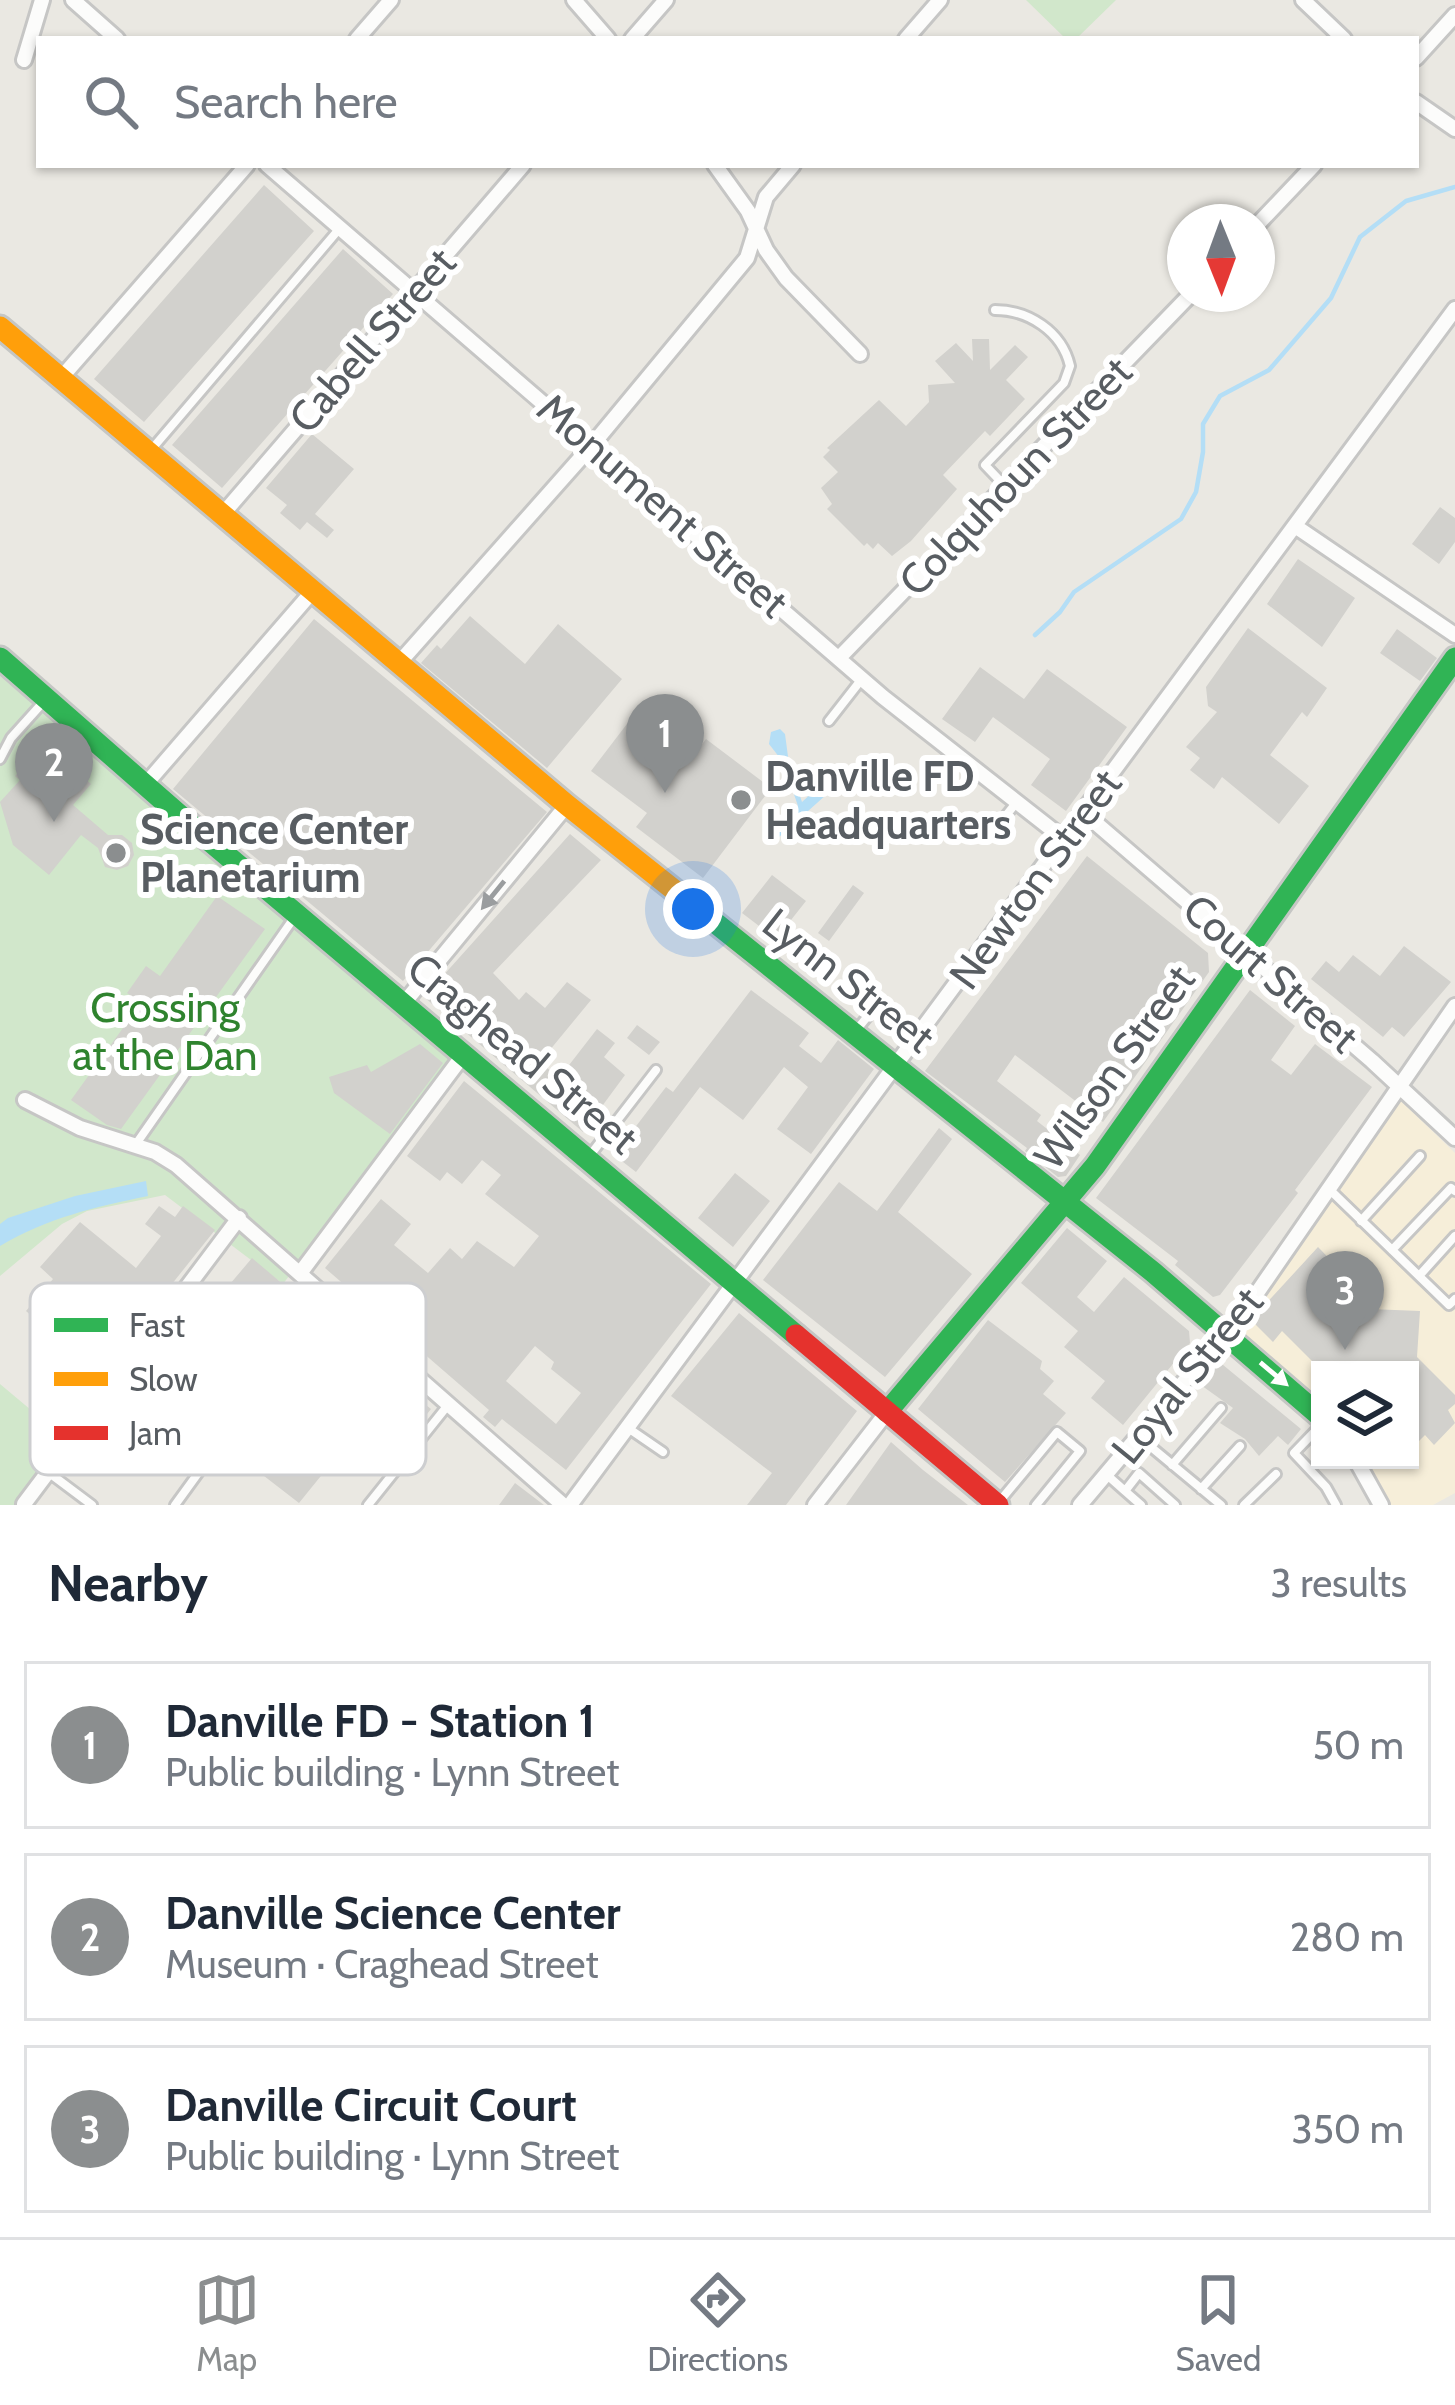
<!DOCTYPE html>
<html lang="en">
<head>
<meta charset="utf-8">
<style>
	body { margin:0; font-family:Cabin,sans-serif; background:#f6f6f7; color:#1f2937 }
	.controls { position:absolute; right:36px; bottom:36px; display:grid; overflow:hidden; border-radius:0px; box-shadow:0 3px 9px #0004 }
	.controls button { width:108px; height:108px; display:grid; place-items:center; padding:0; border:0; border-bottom:3px solid #e0e1e3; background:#fff; color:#1f2937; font:60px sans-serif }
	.compass { position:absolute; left:1167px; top:204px; width:108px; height:108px; border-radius:50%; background:#fff; box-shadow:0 3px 9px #0004; rotate:179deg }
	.you { position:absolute; left:693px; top:909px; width:42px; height:42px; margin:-30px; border:9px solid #fff; border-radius:50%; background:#1a73e8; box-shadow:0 0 0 18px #1a73e833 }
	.badge { display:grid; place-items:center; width:78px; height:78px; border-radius:50%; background:#8b8e8f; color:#fff; font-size:39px; font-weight:700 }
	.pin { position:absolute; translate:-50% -99px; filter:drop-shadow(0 3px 6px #0008) }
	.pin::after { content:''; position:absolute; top:63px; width:42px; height:36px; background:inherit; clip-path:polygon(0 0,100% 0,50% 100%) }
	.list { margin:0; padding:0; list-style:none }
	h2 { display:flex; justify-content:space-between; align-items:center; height:156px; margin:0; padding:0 48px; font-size:51px }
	h2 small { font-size:39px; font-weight:400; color:#747a83 }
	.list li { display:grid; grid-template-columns:78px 1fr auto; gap:36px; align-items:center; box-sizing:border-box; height:168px; margin:0 24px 24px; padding:0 24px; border:3px solid #e0e1e3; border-radius:0px }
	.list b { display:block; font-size:45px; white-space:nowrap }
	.list p { margin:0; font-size:39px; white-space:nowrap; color:#747a83 }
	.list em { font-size:39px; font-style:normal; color:#747a83 }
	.icon { flex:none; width:66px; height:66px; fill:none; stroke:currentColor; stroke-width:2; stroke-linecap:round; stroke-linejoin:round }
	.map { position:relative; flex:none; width:1455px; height:1505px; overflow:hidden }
	.search { position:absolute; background:#fff; box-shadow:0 3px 9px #0004; left:36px; right:36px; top:36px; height:132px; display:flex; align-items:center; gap:30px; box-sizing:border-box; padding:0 42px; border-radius:0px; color:#747a83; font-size:45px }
	.sheet { height:732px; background:#fff }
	nav { display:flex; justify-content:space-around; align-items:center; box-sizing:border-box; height:168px; border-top:3px solid #e0e1e3; background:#fff; font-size:33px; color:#747a83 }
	nav a { display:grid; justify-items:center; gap:6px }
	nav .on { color:#8b8e8f }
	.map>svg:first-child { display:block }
	.commercial { fill:#f6eed9 }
	.green { fill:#d1e7cb }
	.water { fill:#b4def6 }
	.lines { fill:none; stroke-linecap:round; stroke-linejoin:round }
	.stream { stroke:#b4def6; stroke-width:4.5 }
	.building { fill:#d2d1cd; fill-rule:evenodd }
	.lane-casing { stroke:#c6c6c5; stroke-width:14 }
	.street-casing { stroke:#c6c6c5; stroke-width:20 }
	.fast-casing { stroke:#c5c6c4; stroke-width:27 }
	.slow-casing { stroke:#c5c6c4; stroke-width:27 }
	.jam-casing { stroke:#c5c6c4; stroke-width:27 }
	.lane { stroke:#fcfcfb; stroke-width:8 }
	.street { stroke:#fcfcfb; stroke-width:14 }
	.fast { stroke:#30b455; stroke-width:21 }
	.slow { stroke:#ff9f0a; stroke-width:21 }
	.jam { stroke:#e5322d; stroke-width:21 }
	.oneway { fill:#9a9d9f }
	.oneway2 { fill:#fff }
	.poi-dot { fill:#8b8e8f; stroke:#fff; stroke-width:4.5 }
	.labels { text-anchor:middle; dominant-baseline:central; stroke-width:12; stroke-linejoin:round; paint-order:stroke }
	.street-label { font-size:42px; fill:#585d62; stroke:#fff }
	.poi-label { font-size:42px; font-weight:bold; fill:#585d62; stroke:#fff; text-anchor:start }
	.park-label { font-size:42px; fill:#2f832e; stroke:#fff }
	.key { fill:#fff; stroke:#cdced0; stroke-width:3 }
	.key-label { font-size:33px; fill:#585d62 }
</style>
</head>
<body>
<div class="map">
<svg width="1455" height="1505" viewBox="0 0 1455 1505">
	<rect width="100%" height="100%" fill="#eae8e2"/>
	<path class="commercial" d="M1399 1099 1455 1153V1493L1433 1505H1391L1365 1460H1410V1370H1320V1409L1236 1332Z"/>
	<path class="green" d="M1026 0H1116L1076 39H1066Z
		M0 676 451 1058 283 1284 165 1195 87 1211 62 1224 0 1276Z
		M0 1384 68 1441 17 1505H0Z"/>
	<path class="water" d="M780 729 785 734 789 764 802 802 826 780H832L836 786 779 837H772L768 833 770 823 787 817 798 806 783 762 769 744 771 732Z
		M146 1181 148 1196C95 1207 47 1218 0 1246V1224L8 1218 75 1196Z"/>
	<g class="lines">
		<path class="stream" d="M1035 635 1060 612 1074 592 1181 519 1196 492 1203 452V424L1220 396 1269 370 1331 298 1360 237 1406 201 1455 187"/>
	</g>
	<path class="building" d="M264 185 314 231 144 422 94 379Z
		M343 249 393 294 222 488 172 445Z
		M972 339H989L990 370 1015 345 1028 357 1006 380 1025 399 990 436 985 431 943 475 957 489 911 541 892 556 878 543 873 549 867 543 864 546 827 509 832 504 821 488 838 472 823 457 830 450 827 448 879 400 906 426 929 402 928 385 955 383 935 361 956 343 973 361Z
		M312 434 354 469 315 514 334 530 327 538 307 522 300 530 280 513 287 505 266 488Z
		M1440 507 1455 518V542L1439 564 1412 544Z
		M1298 559 1355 598 1322 647 1267 604Z
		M470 616 525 664 558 624 622 679 547 768 421 663 437 645 441 649Z
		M314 619 547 812 403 981 173 789Z
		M1248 628 1327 688 1307 717 1302 712 1270 755 1309 786 1279 824 1222 777 1214 789 1190 770 1200 758 1186 747 1217 712 1208 706 1206 687Z
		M1397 629 1437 658 1420 681 1380 653Z
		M980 667 1024 699 1047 669 1127 727 1066 811 1031 785 1050 759 993 717 975 742 942 719Z
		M633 716 690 760 706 739 771 788 703 878 636 827 647 813 591 771Z
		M45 744 91 784 73 805 108 835H122L132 843 134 855 128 866 117 870 105 867 98 848 81 835 49 875 13 845 0 802 20 780 15 776Z
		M570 834 601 860 493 973 519 1000 526 992 545 1008 567 982 591 1000 540 1062 559 1078 597 1029 615 1043 604 1057 625 1075 583 1132 424 997Z
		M1087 856 1208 953 1209 972 1103 1122 1015 1055 997 1081 1041 1115 1037 1121 1080 1155 1066 1176 1058 1177 1025 1151 1027 1148 925 1071Z
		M772 875 806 901 776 939 742 913Z
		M853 885 864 893 829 941 818 933Z
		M217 896 265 929 121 1129 107 1125 71 1100 141 1003 127 993 146 966 160 976Z
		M1404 946 1451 982 1404 1037 1392 1027 1383 1037 1311 979 1326 961 1339 972 1353 955 1380 976Z
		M751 990 809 1033 799 1046 821 1063 838 1040 874 1069 811 1154 777 1129 808 1087 784 1067 743 1120 700 1087 636 1172 614 1155 666 1087 673 1092Z
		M1250 990 1295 1026 1271 1060 1291 1075 1315 1044 1372 1087 1295 1190 1298 1193 1220 1295 1213 1297 1175 1265 1178 1261 1096 1198Z
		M637 1025 660 1042 649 1055 627 1038Z
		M420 1044 443 1063 390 1134 334 1093 329 1077 367 1065 371 1072Z
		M464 1081 711 1284 566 1470 502 1419 495 1427 483 1417 489 1410 325 1268 381 1199 411 1224 394 1245 428 1273 450 1248 462 1259 477 1241 514 1267 539 1236 485 1194 501 1175 482 1160 462 1184 447 1172 440 1181 407 1156ZM535 1346 554 1362 551 1369 581 1393 556 1424 506 1381Z
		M939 1128 952 1139 898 1212 972 1274 885 1377 763 1280 839 1182 877 1211Z
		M735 1173 770 1201 733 1247 698 1218Z
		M159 1206 175 1217 183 1206 215 1230 132 1334 116 1320 84 1362 26 1311 53 1279 40 1267 80 1222 136 1268 161 1236 145 1224Z
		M1067 1228 1107 1261 1077 1297 1094 1312 1124 1277 1189 1331 1190 1343 1123 1425 1091 1398 1105 1381 1064 1347 1078 1331 1021 1283Z
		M1318 1247 1349 1279 1347 1285 1370 1309 1420 1311 1417 1357 1455 1395V1404L1448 1410 1455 1423 1434 1445 1425 1435 1410 1450V1370H1321L1282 1331 1273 1342 1251 1320Z
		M252 1258 291 1291 286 1296 332 1336 233 1451 188 1413 198 1400 159 1368Z
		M739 1313 857 1411 786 1505H747L772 1473 671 1396Z
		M988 1320 1042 1361 1040 1369 1054 1381 1043 1394 1066 1413 1005 1482 918 1409Z
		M353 1347 431 1409 385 1467 350 1440 299 1503 255 1469Z
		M1217 1360 1301 1429 1288 1445 1278 1436 1259 1456 1245 1439 1220 1423 1233 1408 1198 1383Z
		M891 1442 923 1470 968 1505H846Z
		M515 1483 544 1505H499Z"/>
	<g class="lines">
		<g class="lane-casing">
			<path id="lane" d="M995 310C1028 310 1062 331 1070 366L1064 383 985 465 1005 486
				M151 450 340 228
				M829 721 861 680
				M0 759 11 738 46 699
				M1000 823 1016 803
				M854 1033 876 1006
				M136 1144 296 915
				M588 1158 656 1070
				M1328 1188 1449 1305 1455 1299
				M1361 1221 1420 1156
				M1392 1250 1451 1188 1455 1191
				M1419 1276 1455 1236
				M119 1378 212 1454 175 1505
				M1320 1426 1294 1453 1326 1487 1336 1505
				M628 1428 663 1452
				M1139 1437 1221 1505
				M1172 1465 1221 1408
				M48 1472 92 1505
				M1107 1475 1125 1491 1139 1473 1175 1505
				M1201 1489 1240 1446
				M1125 1491 1141 1505
				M999 1502 1057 1432 1080 1451 1036 1505
				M368 1505 448 1405
				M1244 1505 1276 1474"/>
		</g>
		<g class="street-casing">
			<path id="street" d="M73 0 117 39
				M574 0 608 39
				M1303 0 1344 39
				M357 39 391 0
				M632 39 666 0
				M906 39 940 0
				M1416 58 1455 15
				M24 60 42 0
				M1416 102 1455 129
				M267 165 883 697 1064 839
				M715 165 748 211 766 250 786 278 860 354
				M1257 225 1314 165
				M61 378 247 165
				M222 515 523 165
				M1295 526 1455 635
				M839 658 1191 294
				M398 664 593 444 747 258 766 197 793 165
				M145 785 312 592
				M1083 812 1372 1061 1455 1138
				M404 1003 567 805
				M25 1100 80 1128 155 1152 176 1165 563 1505
				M301 1272 464 1054
				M1356 1460 1381 1505
				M24 1504 239 1218
				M570 1505 1455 309
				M815 1505 887 1412
				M1080 1505 1248 1306 1455 1006"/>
		</g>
		<g class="fast-casing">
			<path id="fast" d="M0 658 199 832 796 1335
				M693 905 1153 1272 1320 1416
				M887 1412 1095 1166 1455 658"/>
		</g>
		<g class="slow-casing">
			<path id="slow" d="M0 327 567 805 693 905"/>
		</g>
		<g class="jam-casing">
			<path id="jam" d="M796 1335 998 1505"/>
		</g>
		<use href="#lane" class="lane"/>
		<use href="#street" class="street"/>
		<use href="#fast" class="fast"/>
		<use href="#slow" class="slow"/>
		<use href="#jam" class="jam"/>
	</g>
	<defs><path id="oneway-solid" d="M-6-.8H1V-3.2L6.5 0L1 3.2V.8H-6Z" transform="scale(3)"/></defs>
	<use class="oneway" href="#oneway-solid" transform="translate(493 895) rotate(129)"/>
	<use class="oneway2" href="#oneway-solid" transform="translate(1274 1374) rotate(40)"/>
	<g class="poi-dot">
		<circle cx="741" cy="800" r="12"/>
		<circle cx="116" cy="853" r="12"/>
	</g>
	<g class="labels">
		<g class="street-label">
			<text transform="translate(372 340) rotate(-49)">Cabell Street</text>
			<text transform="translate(1015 476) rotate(-46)">Colquhoun Street</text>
			<text transform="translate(663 505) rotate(41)">Monument Street</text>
			<text transform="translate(1035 879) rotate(-54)">Newton Street</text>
			<text transform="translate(1271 973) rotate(41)">Court Street</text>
			<text transform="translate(849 980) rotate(38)">Lynn Street</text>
			<text transform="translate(523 1053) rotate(40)">Craghead Street</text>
			<text transform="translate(1114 1067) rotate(-54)">Wilson Street</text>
			<text transform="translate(1187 1375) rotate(-51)">Loyal Street</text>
		</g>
		<g class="poi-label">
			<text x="765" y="776">Danville FD<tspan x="765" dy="48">Headquarters</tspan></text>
			<text x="140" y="829">Science Center<tspan x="140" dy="48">Planetarium</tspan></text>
		</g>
		<g class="park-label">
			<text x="165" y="1007">Crossing<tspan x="165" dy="48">at the Dan</tspan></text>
		</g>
	</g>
	<rect x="30" y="1283" width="396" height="192" rx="18" class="key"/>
	<rect x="54" y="1318" width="54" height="14" fill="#30b455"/>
	<rect x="54" y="1372" width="54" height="14" fill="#ff9f0a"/>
	<rect x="54" y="1426" width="54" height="14" fill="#e5322d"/>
	<g class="key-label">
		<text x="129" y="1337">Fast</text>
		<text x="129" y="1391">Slow</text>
		<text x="129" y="1445">Jam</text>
	</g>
</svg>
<div class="controls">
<button><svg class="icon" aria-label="layers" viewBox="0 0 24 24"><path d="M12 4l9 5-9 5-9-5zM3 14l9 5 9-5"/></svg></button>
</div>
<svg class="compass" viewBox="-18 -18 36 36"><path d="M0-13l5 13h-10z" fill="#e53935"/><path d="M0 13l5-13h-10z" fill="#747a83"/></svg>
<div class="you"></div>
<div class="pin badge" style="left:665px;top:793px">1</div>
<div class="pin badge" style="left:54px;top:822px">2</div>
<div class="pin badge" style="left:1345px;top:1350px">3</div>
<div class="search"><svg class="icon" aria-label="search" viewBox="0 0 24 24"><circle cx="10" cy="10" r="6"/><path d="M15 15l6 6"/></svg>Search here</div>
</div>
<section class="sheet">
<h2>Nearby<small>3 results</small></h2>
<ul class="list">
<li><span class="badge">1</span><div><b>Danville FD - Station 1</b><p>Public building · Lynn Street</p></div><em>50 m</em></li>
<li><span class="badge">2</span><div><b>Danville Science Center</b><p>Museum · Craghead Street</p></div><em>280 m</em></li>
<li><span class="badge">3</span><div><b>Danville Circuit Court</b><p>Public building · Lynn Street</p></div><em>350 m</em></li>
</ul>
</section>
<nav>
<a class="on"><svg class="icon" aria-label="map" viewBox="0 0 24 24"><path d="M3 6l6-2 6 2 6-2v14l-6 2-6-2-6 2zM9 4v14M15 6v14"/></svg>Map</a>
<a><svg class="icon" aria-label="directions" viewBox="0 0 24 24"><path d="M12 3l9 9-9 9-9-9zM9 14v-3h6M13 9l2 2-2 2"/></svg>Directions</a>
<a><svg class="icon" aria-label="saved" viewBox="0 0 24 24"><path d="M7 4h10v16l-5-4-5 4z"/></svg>Saved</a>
</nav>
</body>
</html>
